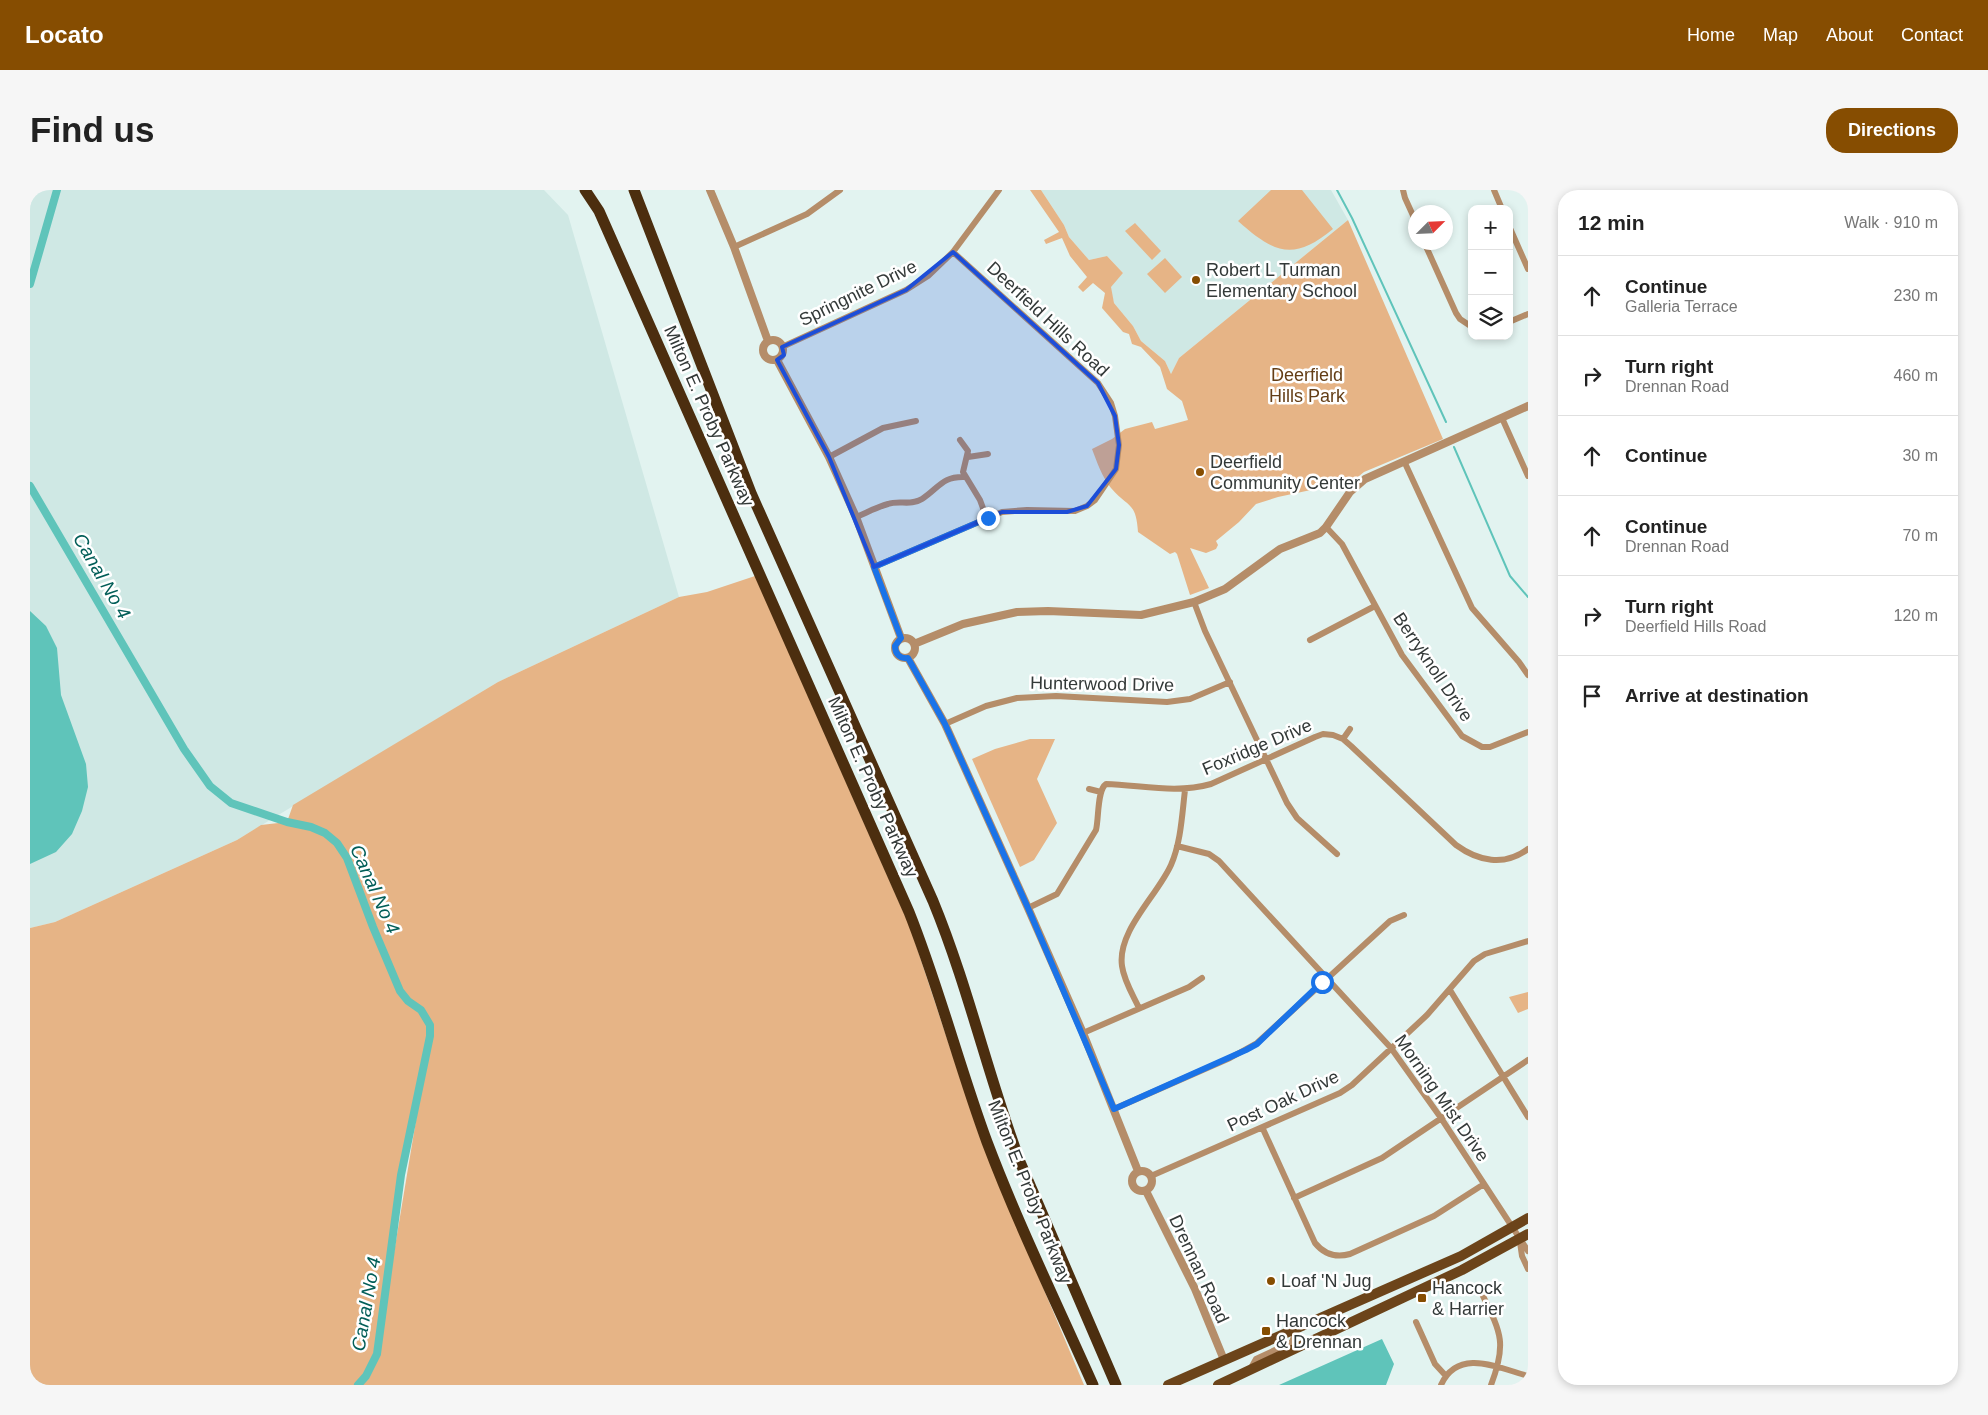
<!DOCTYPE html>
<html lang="en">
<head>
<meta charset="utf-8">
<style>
	body { margin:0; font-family:Helvetica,sans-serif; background:#f6f6f6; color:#222 }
	.controls { position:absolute; right:15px; top:15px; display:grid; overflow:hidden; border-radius:10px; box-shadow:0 2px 8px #0003 }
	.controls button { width:45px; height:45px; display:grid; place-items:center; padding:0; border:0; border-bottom:1px solid #e0e0e0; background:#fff; color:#222; font:25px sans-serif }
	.compass { position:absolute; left:1378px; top:15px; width:45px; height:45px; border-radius:50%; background:#fff; box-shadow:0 2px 8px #0003; rotate:66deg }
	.stop { position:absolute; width:15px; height:15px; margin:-11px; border:4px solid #1a73e8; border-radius:50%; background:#fff }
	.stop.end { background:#1a73e8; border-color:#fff; box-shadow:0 1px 5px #0008 }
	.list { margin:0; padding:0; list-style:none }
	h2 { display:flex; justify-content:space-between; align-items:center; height:65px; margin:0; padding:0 20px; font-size:21px }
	h2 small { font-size:16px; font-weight:400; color:#767676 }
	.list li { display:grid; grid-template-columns:32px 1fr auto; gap:15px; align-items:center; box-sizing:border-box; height:80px; padding:0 20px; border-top:1px solid #e0e0e0 }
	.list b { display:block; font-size:19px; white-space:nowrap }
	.list p { margin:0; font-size:16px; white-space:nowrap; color:#767676 }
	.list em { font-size:16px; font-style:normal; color:#767676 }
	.icon { flex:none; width:28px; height:28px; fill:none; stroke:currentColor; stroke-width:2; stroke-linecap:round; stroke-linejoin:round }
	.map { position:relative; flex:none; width:1498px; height:1195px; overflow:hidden; border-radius:20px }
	header { display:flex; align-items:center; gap:30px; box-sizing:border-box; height:70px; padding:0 25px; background:#864d01; color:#fff }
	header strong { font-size:24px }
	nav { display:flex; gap:28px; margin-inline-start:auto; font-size:18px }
	.intro { display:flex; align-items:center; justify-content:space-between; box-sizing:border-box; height:120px; padding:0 30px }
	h1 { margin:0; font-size:35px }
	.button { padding:12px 22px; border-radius:20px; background:#864d01; color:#fff; font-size:18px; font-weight:700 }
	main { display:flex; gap:30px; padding:0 30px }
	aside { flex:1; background:#fff; border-radius:20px; box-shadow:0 2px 8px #0003 }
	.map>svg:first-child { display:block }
	.built { fill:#cfe8e4 }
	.green { fill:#e6b486; fill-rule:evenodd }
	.water { fill:#5fc4ba }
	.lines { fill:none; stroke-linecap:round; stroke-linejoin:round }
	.stream { stroke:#5fc4ba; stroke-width:2 }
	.canal { stroke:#5fc4ba; stroke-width:8 }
	.minor { stroke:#b58d69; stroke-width:6 }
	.tertiary { stroke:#b58d69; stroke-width:8 }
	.primary { stroke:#6c441a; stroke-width:10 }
	.motorway { stroke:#4c2e0f; stroke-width:11 }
	.route { stroke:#1a73e8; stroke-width:6 }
	.marked { fill:#1d4ed8; fill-opacity:0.2; stroke:#1d4ed8; stroke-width:4; stroke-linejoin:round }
	.poi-dot { fill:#864d01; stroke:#fff; stroke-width:2 }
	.labels { text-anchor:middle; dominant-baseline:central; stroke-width:5; stroke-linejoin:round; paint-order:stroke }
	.poi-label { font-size:18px; fill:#333938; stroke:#fff; text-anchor:start }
	.street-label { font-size:18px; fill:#333938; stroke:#fff }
	.park-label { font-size:18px; fill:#643e16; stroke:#fff }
	.water-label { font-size:19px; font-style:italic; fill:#025e58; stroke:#fff }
</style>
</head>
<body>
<header>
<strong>Locato</strong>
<nav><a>Home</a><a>Map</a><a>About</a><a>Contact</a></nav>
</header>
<div class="intro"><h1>Find us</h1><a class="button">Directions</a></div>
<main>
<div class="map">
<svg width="1498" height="1195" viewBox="0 0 1498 1195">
	<rect width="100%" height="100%" fill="#e2f3f0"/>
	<path class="built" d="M3 0H514L538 25 649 407 468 492 207 650 25 732 0 738V10Z
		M1011 0H1301L1318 30 1149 168 1141 184 1135 171 1111 151 1103 136 1084 113 1080 97 1093 83 1077 66 1059 70 1039 47 1034 35Z"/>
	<path class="green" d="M1000 0H1011L1034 35 1039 47 1059 70 1077 66 1093 83 1081 97 1084 113 1103 136 1111 151 1135 171 1141 184 1149 168 1318 30 1413 249 1334 282 1323 291 1248 307 1226 314 1209 332 1186 351 1188 355 1186 359 1176 363 1160 358 1179 398 1160 405 1147 364 1145 362 1140 364 1108 342C1106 311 1098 318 1081 298 1072 287 1067 272 1062 259L1082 249 1095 239 1122 232 1125 239 1158 230 1152 211 1137 199 1130 177 1111 157 1102 154 1099 144 1093 142 1072 118 1075 103 1063 93 1053 102 1048 97 1057 87 1040 66 1032 48 1016 54 1014 50 1029 42Z
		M1241 0H1272L1303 39C1263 72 1244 63 1208 31Z
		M1105 33 1131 61 1122 70 1095 41Z
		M1135 68 1152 87 1135 103 1117 84Z
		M725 386 880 737 949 945 1054 1195H0V738L25 732 207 650 231 635 257 632 263 615 468 492 649 407 677 402ZM400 839V846L351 1141 371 985Z
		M1000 549H1025L1007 589 1027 633 1004 670 990 677 942 569 965 559Z
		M1498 802V819L1488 823 1479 807Z"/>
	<path class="water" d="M0 421 16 436 27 458 31 505 56 574 58 597 52 621 42 644 26 662 0 674Z
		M1352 1149 1364 1174 1356 1195H1249Z"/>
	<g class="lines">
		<path class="stream" d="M1307 0 1322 28 1416 232
			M1424 257 1480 386 1498 407"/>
		<path class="canal" d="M0 94 27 0
			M0 296 154 559 180 596 201 613 257 632 281 637 295 643 307 653 317 668 343 737 370 801 378 811 391 820 400 835V846L371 985 347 1164 336 1186 328 1195"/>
		<path class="minor" d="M1373 0 1375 8 1386 32
			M1464 0 1472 19
			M1479 36 1498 79
			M1394 52 1426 123 1430 129 1442 137
			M704 57 777 24 810 0
			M1479 132 1498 124
			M752 157 876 100 898 86 923 62 969 0
			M1472 228 1498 286
			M930 250 938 261 933 282 950 310 957 329
			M799 267 853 238 886 231
			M938 267 958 264
			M1374 271 1442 418 1489 472 1498 485
			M826 327C836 323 847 317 858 314 869 310 881 316 892 309 909 298 912 286 935 287
			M1296 337 1312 354 1372 465 1432 546 1452 557H1460L1498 542
			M844 377 972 322 997 320 1045 321 1057 316 1065 310 1086 279 1089 255 1085 226 1081 213 1068 193 923 62
			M1164 412 1175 441 1257 613 1267 628 1307 664
			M1280 450 1345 416
			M915 534 956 516 987 508 1026 506 1137 512 1160 509 1200 492
			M1313 549 1320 539
			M1059 599 1071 602
			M1147 656 1179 664 1189 671 1361 858 1411 928 1498 1061
			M998 718 1027 704 1066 640C1069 628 1067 600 1076 594 1111 595 1146 604 1181 594L1285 547 1293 544 1303 545 1313 549 1321 556 1426 655C1448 671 1474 677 1498 659
			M1420 800 1498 927
			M1109 818C1103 805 1094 791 1092 776 1087 741 1127 706 1141 675 1151 652 1152 625 1155 600
			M1053 843 1159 797 1172 788
			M1084 919 1200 868 1227 853 1360 731 1374 725
			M1233 939 1285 1053C1294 1064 1306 1068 1320 1064L1404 1026 1454 994
			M1121 986 1310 903 1322 895 1397 825 1444 771 1455 764 1498 751
			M1264 1008 1352 968 1498 870
			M1490 1052 1492 1066 1498 1079
			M1452 1104C1471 1143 1477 1153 1461 1195
			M1386 1132 1405 1174 1416 1186
			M1221 1178 1226 1169 1262 1152 1267 1138
			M1411 1195C1428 1157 1469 1178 1498 1186"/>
		<path class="tertiary" d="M680 0 704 57 738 151
			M733 160a10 10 0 1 1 20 0a10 10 0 1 1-20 0Z
			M747 170 799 267 826 327 871 448
			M865 458a10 10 0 1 1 20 0a10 10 0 1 1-20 0Z
			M884 454 933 434 987 422 1018 421 1111 425 1164 412 1195 399 1250 359 1290 343 1296 337 1320 302 1335 289 1498 216
			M878 468 915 534 998 718 1053 843 1108 981
			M1102 991a10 10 0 1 1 20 0a10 10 0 1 1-20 0Z
			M1116 1001 1165 1099 1194 1170"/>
		<path class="primary" d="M1138 1195 1431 1066 1498 1028
			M1188 1195 1432 1080 1498 1044"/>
		<path class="motorway" d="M555 0 569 21 879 722C909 797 929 876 957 952 988 1034 1027 1114 1063 1195
			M604 0 721 303 903 711C938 796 958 886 990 972L1086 1195"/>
	</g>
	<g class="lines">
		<path class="route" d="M958 328 844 377 871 448 865 456C865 464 870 469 878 468L915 534 998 718 1084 919 1216 860 1227 854 1292 792"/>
	</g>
	<path class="marked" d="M923 62 1068 193 1085 226 1089 255 1086 279 1057 316 1037 322H972L844 377 799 267 747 170 754 165 752 157 876 100Z"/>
	<g class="poi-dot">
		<circle cx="1166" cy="90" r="5"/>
		<circle cx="1170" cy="282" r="5"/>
		<circle cx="1241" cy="1091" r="5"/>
		<rect x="1387" y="1103" width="10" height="10" rx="2.5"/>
		<rect x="1231" y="1136" width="10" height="10" rx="2.5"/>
	</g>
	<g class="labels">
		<g class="poi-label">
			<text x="1176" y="80">Robert L Turman<tspan x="1176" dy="21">Elementary School</tspan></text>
			<text x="1180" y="272">Deerfield<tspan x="1180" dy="21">Community Center</tspan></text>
			<text x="1251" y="1091">Loaf 'N Jug</text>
			<text x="1402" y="1098">Hancock<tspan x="1402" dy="21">&amp; Harrier</tspan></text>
			<text x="1246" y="1131">Hancock<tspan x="1246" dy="21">&amp; Drennan</tspan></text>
		</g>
		<g class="street-label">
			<text transform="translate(828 103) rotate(-26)">Springnite Drive</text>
			<text transform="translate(1018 129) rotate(43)">Deerfield Hills Road</text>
			<text transform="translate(679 226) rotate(66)">Milton E. Proby Parkway</text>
			<text transform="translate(1403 477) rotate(56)">Berryknoll Drive</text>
			<text transform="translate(1072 494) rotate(1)">Hunterwood Drive</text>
			<text transform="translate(1227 557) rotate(-23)">Foxridge Drive</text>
			<text transform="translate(843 597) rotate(66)">Milton E. Proby Parkway</text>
			<text transform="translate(1412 908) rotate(55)">Morning Mist Drive</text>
			<text transform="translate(1253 911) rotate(-25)">Post Oak Drive</text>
			<text transform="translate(1000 1002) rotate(68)">Milton E. Proby Parkway</text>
			<text transform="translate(1169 1079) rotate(65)">Drennan Road</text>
		</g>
		<g class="park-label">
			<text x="1277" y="185">Deerfield<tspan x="1277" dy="21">Hills Park</tspan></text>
		</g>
		<g class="water-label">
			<text transform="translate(72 386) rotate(60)">Canal No 4</text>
			<text transform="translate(345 699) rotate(66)">Canal No 4</text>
			<text transform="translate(336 1114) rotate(-80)">Canal No 4</text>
		</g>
	</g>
</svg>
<div class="controls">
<button>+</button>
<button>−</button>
<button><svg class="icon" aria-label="layers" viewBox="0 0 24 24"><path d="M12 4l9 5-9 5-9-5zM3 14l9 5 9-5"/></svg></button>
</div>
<svg class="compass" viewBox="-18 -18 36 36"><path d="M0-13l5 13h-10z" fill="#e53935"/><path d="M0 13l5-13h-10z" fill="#767676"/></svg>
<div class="stop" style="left:1292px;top:792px"></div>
<div class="stop end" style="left:958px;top:328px"></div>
</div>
<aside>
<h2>12 min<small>Walk · 910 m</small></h2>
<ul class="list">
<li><svg class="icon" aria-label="ahead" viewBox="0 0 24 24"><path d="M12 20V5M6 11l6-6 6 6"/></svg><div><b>Continue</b><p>Galleria Terrace</p></div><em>230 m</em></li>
<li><svg class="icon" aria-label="right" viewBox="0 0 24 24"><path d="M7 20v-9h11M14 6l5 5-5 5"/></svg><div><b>Turn right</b><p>Drennan Road</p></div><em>460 m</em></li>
<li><svg class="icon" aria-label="ahead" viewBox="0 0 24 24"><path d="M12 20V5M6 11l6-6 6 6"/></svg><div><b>Continue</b></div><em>30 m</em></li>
<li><svg class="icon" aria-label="ahead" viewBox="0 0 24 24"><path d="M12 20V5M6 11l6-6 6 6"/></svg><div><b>Continue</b><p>Drennan Road</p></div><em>70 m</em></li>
<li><svg class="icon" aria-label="right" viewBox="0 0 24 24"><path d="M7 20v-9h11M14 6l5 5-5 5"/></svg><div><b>Turn right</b><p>Deerfield Hills Road</p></div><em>120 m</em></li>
<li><svg class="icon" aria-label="arrive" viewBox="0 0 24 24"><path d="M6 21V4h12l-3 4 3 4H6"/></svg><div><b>Arrive at destination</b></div></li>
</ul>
</aside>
</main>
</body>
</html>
